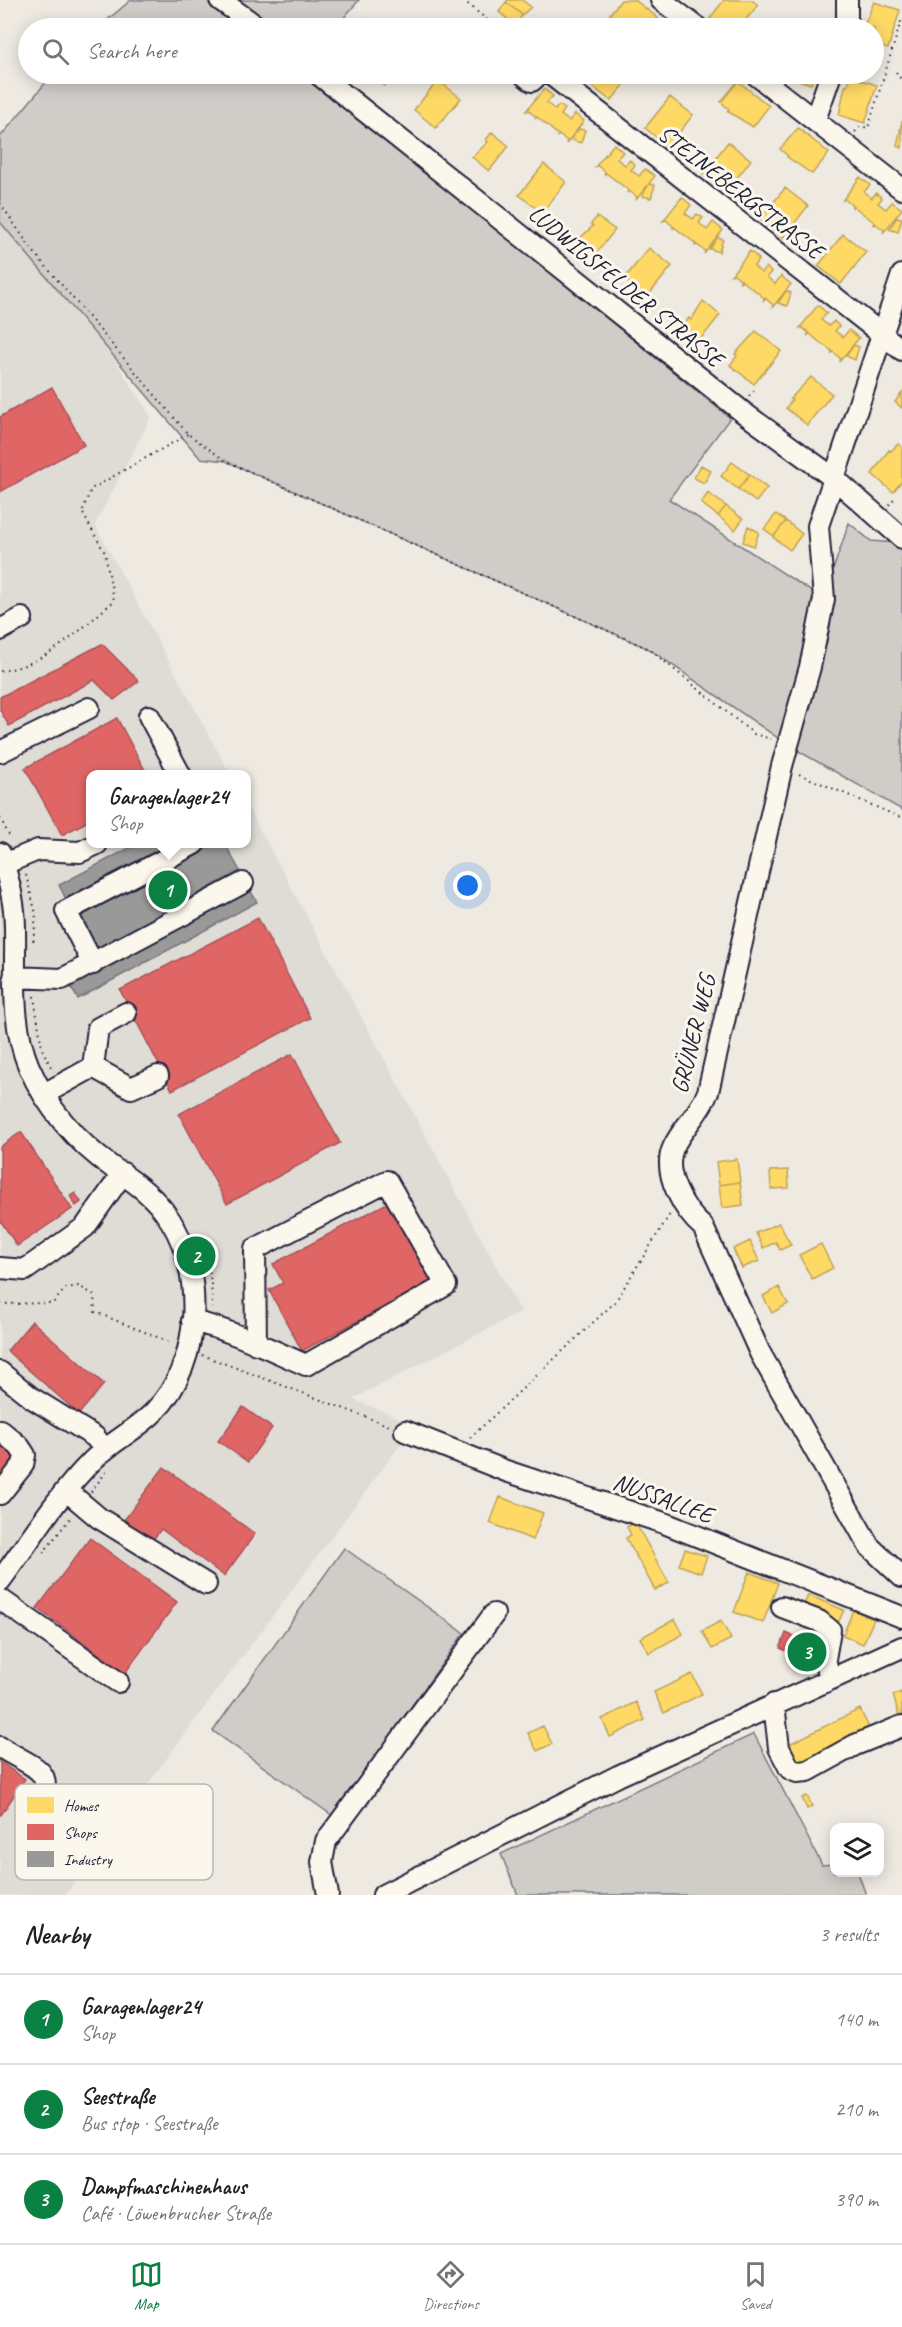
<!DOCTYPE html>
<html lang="en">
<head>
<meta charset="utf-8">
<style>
	body { margin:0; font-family:Caveat,sans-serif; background:#f2f2f2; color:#202124 }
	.controls { position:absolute; right:18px; bottom:18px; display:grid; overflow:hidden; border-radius:12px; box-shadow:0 3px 15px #0003 }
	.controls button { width:54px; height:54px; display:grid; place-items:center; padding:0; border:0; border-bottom:2px solid #e0e0e0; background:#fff; color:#202124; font:30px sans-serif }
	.you { position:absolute; left:468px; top:886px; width:21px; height:21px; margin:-15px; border:4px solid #fff; border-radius:50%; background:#1a73e8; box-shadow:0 0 0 9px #1a73e833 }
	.badge { display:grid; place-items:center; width:39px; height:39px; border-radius:50%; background:#0b8043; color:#fff; font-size:20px; font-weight:700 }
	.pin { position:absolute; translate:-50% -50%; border:3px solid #fff; box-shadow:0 2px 6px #0006 }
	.popup { position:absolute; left:86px; top:770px; width:165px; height:78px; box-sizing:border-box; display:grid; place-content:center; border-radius:12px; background:#fff; filter:drop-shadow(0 2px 4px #0005); font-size:20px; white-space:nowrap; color:#757577 }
	.popup b { font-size:22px; color:#202124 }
	.popup::after { content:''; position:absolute; left:50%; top:100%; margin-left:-12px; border:12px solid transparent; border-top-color:#fff }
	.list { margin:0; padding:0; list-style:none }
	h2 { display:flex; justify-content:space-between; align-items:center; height:78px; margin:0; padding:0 24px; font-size:26px }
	h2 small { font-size:20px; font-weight:400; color:#757577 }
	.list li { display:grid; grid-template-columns:39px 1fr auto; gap:18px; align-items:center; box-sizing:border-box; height:90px; padding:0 24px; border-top:2px solid #e0e0e0 }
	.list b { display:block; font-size:22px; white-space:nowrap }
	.list p { margin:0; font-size:20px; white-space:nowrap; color:#757577 }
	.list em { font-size:20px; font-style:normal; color:#757577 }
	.icon { flex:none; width:33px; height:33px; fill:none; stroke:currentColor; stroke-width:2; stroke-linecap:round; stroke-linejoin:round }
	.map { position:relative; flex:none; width:902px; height:1895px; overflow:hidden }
	.search { position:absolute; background:#fff; box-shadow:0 3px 15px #0003; left:18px; right:18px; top:18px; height:66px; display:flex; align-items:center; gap:15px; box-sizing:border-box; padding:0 21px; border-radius:33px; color:#757577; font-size:22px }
	.sheet { height:348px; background:#fff }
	nav { display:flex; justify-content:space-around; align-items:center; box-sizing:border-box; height:84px; border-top:2px solid #e0e0e0; background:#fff; font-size:16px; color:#757577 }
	nav a { display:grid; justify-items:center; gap:3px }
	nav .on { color:#0b8043 }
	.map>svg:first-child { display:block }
	.built { fill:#dfdbd5 }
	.green { fill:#d0cdc9; stroke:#797882; stroke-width:1.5 }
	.homes { fill:#ffd966; stroke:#bda259; stroke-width:1.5 }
	.shops { fill:#e06666; stroke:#a75259; stroke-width:1.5 }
	.industry { fill:#999; stroke:#75757d; stroke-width:1.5 }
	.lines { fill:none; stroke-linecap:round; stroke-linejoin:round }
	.minor-casing { stroke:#22223b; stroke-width:24 }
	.path { stroke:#22223b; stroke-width:2; stroke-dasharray:1.5 4.5; stroke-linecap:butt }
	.minor { stroke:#fbf7ec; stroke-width:20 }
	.labels { text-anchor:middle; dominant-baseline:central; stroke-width:6; stroke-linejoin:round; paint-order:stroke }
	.street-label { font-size:24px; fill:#22223b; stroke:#fbf7ec }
	.key { fill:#fbf7ec; stroke:#bab7b7; stroke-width:1.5 }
	.key-label { font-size:16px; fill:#22223b }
</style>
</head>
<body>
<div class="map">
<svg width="902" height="1895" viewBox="0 0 902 1895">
	<rect width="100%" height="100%" fill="#eeeae2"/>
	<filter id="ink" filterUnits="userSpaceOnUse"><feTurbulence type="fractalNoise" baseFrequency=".0167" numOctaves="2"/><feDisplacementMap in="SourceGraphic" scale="12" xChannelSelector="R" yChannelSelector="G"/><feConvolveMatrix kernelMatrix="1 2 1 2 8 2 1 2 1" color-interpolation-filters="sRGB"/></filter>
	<g filter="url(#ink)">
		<path class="built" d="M0 179 151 417 95 525 230 774H90V844H246V804L521 1312 353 1399 415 1425 65 1895H0Z"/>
		<path class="green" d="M131 0H359L335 28H98Z
			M53 74H305L730 418 669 499 823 599 849 523 871 541 896 543 902 548V810L788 745 649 649 226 461 200 458 0 222V137Z
			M344 1548 464 1633 333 1816 213 1731Z
			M754 1734 822 1865 834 1864V1872L858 1873 866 1895H518L501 1854Z"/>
		<path class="homes" d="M508 0H522L531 7 522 15 506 2Z
			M621 0H635L658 18 650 28H622L610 14Z
			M724 0H752L758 5 739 28H724L710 18Z
			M506 2 522 15 516 26 499 12Z
			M874 2 900 10 888 49 874 44V28H863Z
			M365 19 377 28H357Z
			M368 74H395L384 86Z
			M595 74H633L611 101 588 83Z
			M786 74H815L811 84 785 76Z
			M851 77 877 85 865 123 839 115 845 86H847Z
			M438 80 461 98 436 128 414 110Z
			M738 81 769 106 753 127 727 111 729 109 721 102Z
			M544 89 553 96 547 103 555 110 559 105 565 109 561 115 569 121 575 114 584 121 566 144 567 141 559 135 557 137 558 135 537 117 535 119 536 117 528 110 525 112Z
			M670 97 693 115 668 147 645 128Z
			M902 121V148L897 146Z
			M798 128 829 153 812 174 787 157 788 156 780 149Z
			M579 129 585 130 581 143 572 140V137Z
			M492 132 509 146 489 171 472 157 488 142 486 140Z
			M728 142 751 160 726 192 703 174Z
			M614 144 623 152 617 159 625 165 630 160 635 165 631 170 639 176 645 169 655 176 636 200 637 197 629 191 627 193 628 190 606 173 604 175 605 172 598 166 595 167Z
			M544 164 566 182 542 213 519 195Z
			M860 177 870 185 864 192 872 198 876 193 882 198 878 203 886 209 892 202 902 209 883 233 884 230 876 224 873 225 875 223 853 206 852 208V205L844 199 842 201Z
			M649 184 655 185 651 198 642 196Z
			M785 188 808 206 783 238 760 219Z
			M682 197 691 205 685 213 693 219 697 214 703 218 699 223 707 230 713 222 723 230 704 254 705 251 697 245 694 246 696 244 674 227 673 229V226L666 220 663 221Z
			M597 217 615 230 595 255 577 241 593 226 591 224Z
			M897 217 902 218 898 232 889 229Z
			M843 234 866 252 841 284 818 266Z
			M717 238 723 239 719 252 710 249Z
			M649 248 672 266 647 297 624 279Z
			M750 251 759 259 754 266 761 273 766 267 771 272 767 277 775 284 781 276 791 284 772 308 773 305 765 298 763 301 764 298 757 292 742 281 739 282 741 280 734 274 731 275Z
			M786 291 791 293 787 306 778 303Z
			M703 301 720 315 700 340 683 326 689 318 691 320Z
			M818 305 827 313 821 320 829 326 834 321 839 326 835 331 843 337 849 330 859 338 840 361V358L833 352 831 354 832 351 818 341 810 334 807 336 809 333 801 327 799 329Z
			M756 331 781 351 754 384 730 365 737 356 735 354Z
			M854 345 859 347 855 360 846 356Z
			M811 377 832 394 807 425 786 408 792 400 790 399Z
			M902 393V408L895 402Z
			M898 444 902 447V481L893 492 872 474 889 450 891 451Z
			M732 462 750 475 738 489 721 476Z
			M701 465 711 471 704 483 694 478Z
			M750 475 767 488 756 502 738 489Z
			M708 493 726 506 718 516 701 503Z
			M726 506 743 519 735 530 718 516Z
			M776 514 786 521 774 536 764 529Z
			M786 521 802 534 790 550 773 537Z
			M748 526 759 532 754 546 743 542Z
			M737 1159 740 1182 719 1185 716 1162Z
			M788 1170 789 1188 771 1189 770 1171Z
			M740 1182 743 1205 722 1208 719 1185Z
			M779 1223 791 1245 780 1250 776 1242 763 1248 756 1233Z
			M750 1241 759 1261 742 1268 733 1249Z
			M821 1244 833 1268 812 1279 799 1255Z
			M779 1287 788 1304 772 1313 763 1296Z
			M500 1497 543 1513 533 1540 490 1523Z
			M635 1522 669 1583 655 1590 626 1538 631 1535 627 1527Z
			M685 1549 707 1556 701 1573 679 1565Z
			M749 1572 778 1583 763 1623 734 1612Z
			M808 1595 844 1610 837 1625 802 1610Z
			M853 1610 874 1619 863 1644 843 1635Z
			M675 1619 683 1634 649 1653 640 1638Z
			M721 1621 731 1639 712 1649 702 1631Z
			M692 1674 702 1694 664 1713 654 1692Z
			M902 1692V1715L899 1716 893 1695Z
			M636 1702 645 1720 610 1737 602 1719Z
			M860 1709 869 1728 796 1764 787 1745Z
			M543 1726 552 1744 537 1751 528 1733Z
			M807 1796 812 1806 807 1809 802 1798Z"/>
		<path class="shops" d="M52 387 84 445 0 492V417Z
			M102 644 139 681 114 700 94 680 9 726 0 710V697Z
			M117 718 147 774H90V820L62 835 25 768Z
			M258 918 310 1018 172 1090 120 990Z
			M292 1054 340 1143 227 1204 179 1114Z
			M21 1132 72 1209 17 1246 0 1220V1147Z
			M75 1193 81 1202 76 1206 70 1196Z
			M389 1202 432 1281 302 1351 269 1290 283 1283 273 1264Z
			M32 1321 104 1384 79 1414 7 1351Z
			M243 1407 272 1428 248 1462 218 1441Z
			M0 1441 18 1456 0 1478Z
			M164 1467 255 1534 224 1576 161 1529 149 1545 121 1524Z
			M90 1538 177 1602 125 1673 37 1608Z
			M786 1633 823 1649 817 1664 780 1648Z
			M0 1762 25 1779 1 1815H0Z"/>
		<path class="industry" d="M137 844H171L66 899 59 885Z
			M215 844H225L240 871 94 950 77 918Z
			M249 888 257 902 78 999 70 986Z"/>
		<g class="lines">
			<g class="minor-casing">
				<path id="minor" d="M220 0 259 28
					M661 0 698 28
					M847 28V0
					M318 74 744 413 835 479 902 538
					M523 74 532 81 539 74
					M550 74 902 350
					M755 74 902 189
					M815 120 831 74
					M902 275 818 526 824 599 810 667 782 766 708 1092C699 1115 681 1129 673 1148 662 1173 684 1211 703 1227L760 1353 869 1546 902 1577
					M0 630 22 618
					M149 716 180 774
					M0 752 89 708
					M0 853C8 876 15 904 15 928 16 975 10 1022 29 1067 46 1106 76 1142 112 1167 130 1179 149 1192 163 1210 206 1264 204 1362 154 1412 135 1431 109 1443 91 1462 56 1497 29 1542 0 1581
					M4 864 38 850 80 852 97 844
					M93 964 66 911 194 844
					M14 977 62 979 243 883
					M93 1067 131 1088 158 1076
					M44 1094 93 1067 98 1028 126 1013
					M0 1268 25 1270 85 1227 123 1173
					M192 1321C231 1330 269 1349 306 1365L446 1285 387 1181 255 1249 256 1344
					M0 1372 32 1398 95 1437 105 1450
					M0 1430 19 1446 25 1455 23 1465 0 1494
					M405 1431 506 1471 664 1523 902 1617
					M67 1491 99 1518 206 1584
					M0 1599 118 1682
					M782 1607 819 1621 830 1630 825 1659 830 1678
					M774 1704 779 1748 790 1769 797 1772 808 1771 855 1745 902 1726
					M0 1747C37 1770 61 1770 32 1815
					M328 1895 322 1862 326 1841 494 1614
					M383 1895 618 1776 902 1647"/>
			</g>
			<path class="path" d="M463 0 497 28
				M896 72 902 81
				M855 132 861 126 868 128 902 18
				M0 203 32 250 188 434 226 461 649 649 754 734 771 739
				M749 396 757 387
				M889 505 896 496
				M0 671C45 666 81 629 114 601L105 553 82 512 91 489 188 434
				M799 774 902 818
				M0 818 11 839
				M26 875 36 914 33 945
				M34 996 42 1049 53 1071
				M201 1243C210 1262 212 1287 212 1308
				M0 1304 53 1303 66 1288 79 1286 94 1295 95 1312 172 1343
				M202 1355 390 1426
				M470 1438 615 1302 670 1214
				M91 1492 106 1472
				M43 1553 71 1517"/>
			<use href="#minor" class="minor"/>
		</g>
	</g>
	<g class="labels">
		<g class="street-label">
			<text transform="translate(741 192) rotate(38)">STEINEBERGSTRASSE</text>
			<text transform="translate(626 286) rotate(39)">LUDWIGSFELDER STRASSE</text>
			<text transform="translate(693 1034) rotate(-76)">GRÜNER WEG</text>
			<text transform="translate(663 1498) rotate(20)">NUSSALLEE</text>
		</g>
	</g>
	<rect x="15" y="1784" width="198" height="96" rx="9" class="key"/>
	<rect x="27" y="1797" width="27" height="16" fill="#ffd966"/>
	<rect x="27" y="1824" width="27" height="16" fill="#e06666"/>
	<rect x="27" y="1851" width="27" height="16" fill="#999"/>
	<g class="key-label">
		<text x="64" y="1811">Homes</text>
		<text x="64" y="1838">Shops</text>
		<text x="64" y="1865">Industry</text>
	</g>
</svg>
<div class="controls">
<button><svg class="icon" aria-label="layers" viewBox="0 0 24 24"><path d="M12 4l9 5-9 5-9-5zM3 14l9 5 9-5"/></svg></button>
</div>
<div class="you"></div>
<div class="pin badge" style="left:168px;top:890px">1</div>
<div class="popup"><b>Garagenlager24</b>Shop</div>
<div class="pin badge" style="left:196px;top:1256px">2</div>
<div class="pin badge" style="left:807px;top:1652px">3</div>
<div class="search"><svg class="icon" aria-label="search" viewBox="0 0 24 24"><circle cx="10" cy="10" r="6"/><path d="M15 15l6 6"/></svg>Search here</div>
</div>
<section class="sheet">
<h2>Nearby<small>3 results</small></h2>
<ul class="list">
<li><span class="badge">1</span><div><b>Garagenlager24</b><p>Shop</p></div><em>140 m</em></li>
<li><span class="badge">2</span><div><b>Seestraße</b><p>Bus stop · Seestraße</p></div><em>210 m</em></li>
<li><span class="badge">3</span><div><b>Dampfmaschinenhaus</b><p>Café · Löwenbrucher Straße</p></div><em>390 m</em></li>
</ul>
</section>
<nav>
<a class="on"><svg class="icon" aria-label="map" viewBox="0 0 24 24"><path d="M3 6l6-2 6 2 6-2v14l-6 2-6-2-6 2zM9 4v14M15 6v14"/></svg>Map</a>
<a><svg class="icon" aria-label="directions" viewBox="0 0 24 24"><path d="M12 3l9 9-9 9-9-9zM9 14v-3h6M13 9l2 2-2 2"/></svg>Directions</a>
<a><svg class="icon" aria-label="saved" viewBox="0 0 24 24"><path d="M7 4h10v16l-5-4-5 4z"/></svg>Saved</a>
</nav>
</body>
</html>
